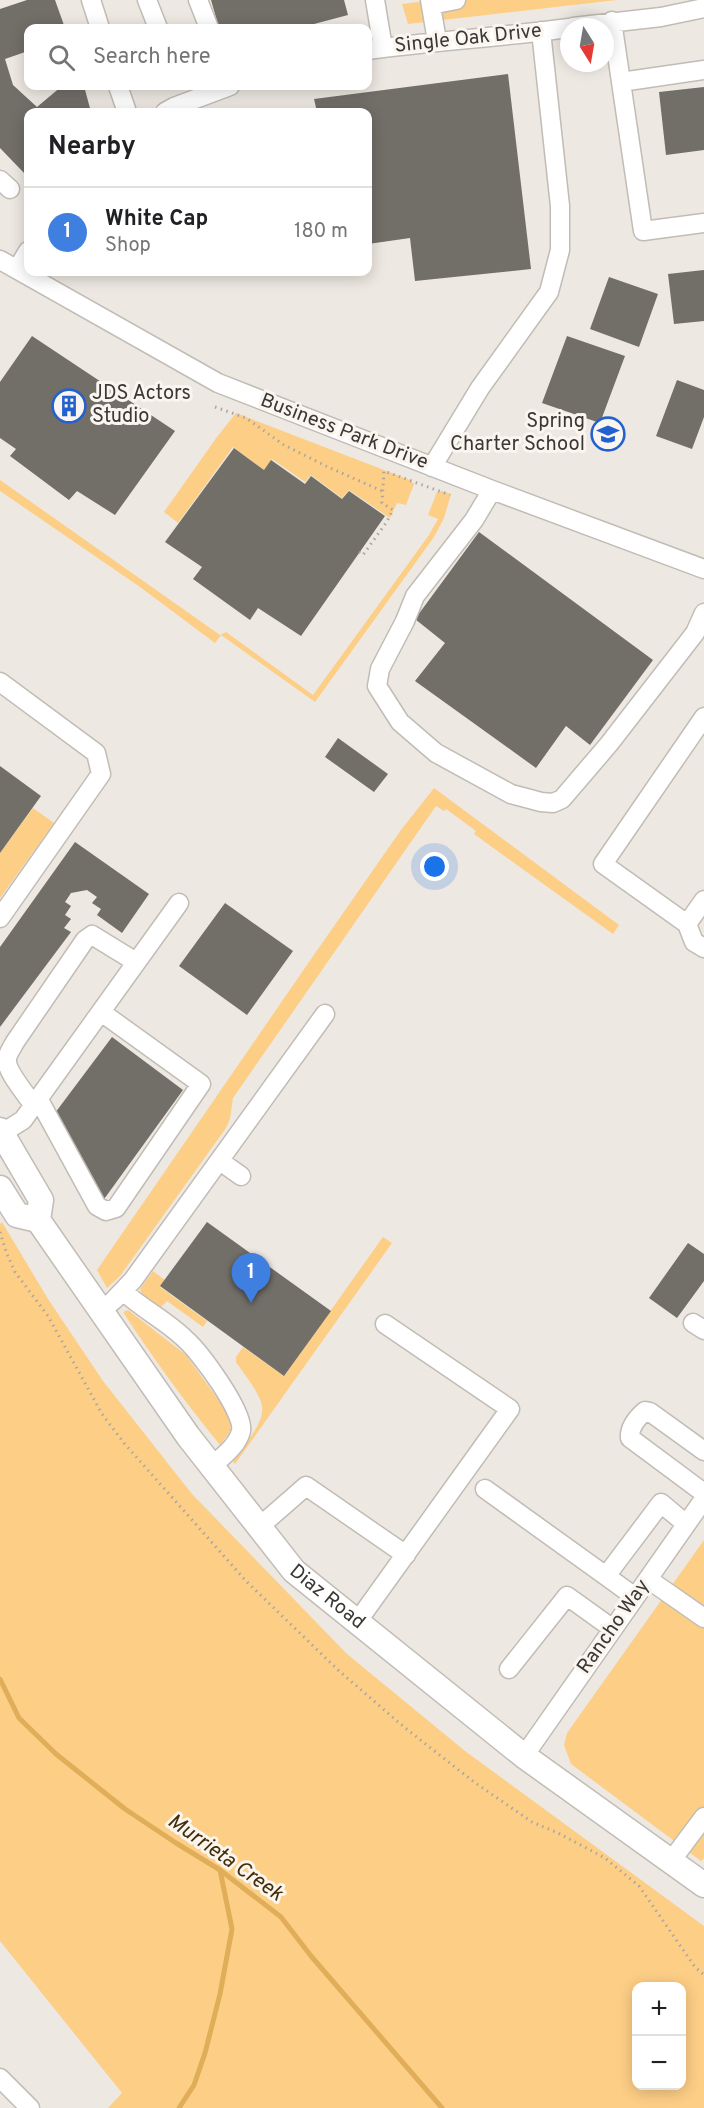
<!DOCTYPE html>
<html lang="en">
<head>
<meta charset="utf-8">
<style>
	body { margin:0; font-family:Overpass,sans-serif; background:#f2f2f2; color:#202124 }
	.controls { position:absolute; right:18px; bottom:18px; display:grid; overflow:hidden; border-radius:12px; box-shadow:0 3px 15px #0003 }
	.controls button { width:54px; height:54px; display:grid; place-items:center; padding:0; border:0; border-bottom:2px solid #e0e0e0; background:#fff; color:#202124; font:30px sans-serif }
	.compass { position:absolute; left:560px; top:18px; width:54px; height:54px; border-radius:50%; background:#fff; box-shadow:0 3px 15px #0003; rotate:169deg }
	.you { position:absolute; left:435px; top:867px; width:21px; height:21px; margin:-15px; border:4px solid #fff; border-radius:50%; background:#1a73e8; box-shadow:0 0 0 9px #1a73e833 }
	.badge { display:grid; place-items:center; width:39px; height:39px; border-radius:50%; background:#2362ce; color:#fff; font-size:20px; font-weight:700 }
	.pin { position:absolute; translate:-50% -50px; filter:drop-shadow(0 2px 3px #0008) }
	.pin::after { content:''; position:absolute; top:32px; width:21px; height:18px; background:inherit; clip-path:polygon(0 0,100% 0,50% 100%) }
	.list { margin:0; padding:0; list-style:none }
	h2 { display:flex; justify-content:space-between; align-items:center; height:78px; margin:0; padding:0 24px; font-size:26px }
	h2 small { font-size:20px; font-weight:400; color:#757577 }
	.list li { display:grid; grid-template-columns:39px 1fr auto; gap:18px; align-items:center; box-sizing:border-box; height:90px; padding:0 24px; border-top:2px solid #e0e0e0 }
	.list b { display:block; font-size:22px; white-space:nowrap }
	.list p { margin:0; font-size:20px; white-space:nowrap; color:#757577 }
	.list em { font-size:20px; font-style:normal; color:#757577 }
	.icon { flex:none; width:33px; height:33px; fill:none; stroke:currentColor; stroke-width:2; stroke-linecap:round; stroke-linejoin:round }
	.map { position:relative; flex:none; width:704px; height:2108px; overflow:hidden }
	.search { position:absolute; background:#fff; box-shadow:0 3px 15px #0003; left:24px; top:24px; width:348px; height:66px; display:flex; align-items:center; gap:15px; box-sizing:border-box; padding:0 21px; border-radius:12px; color:#757577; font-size:22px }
	.panel { position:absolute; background:#fff; box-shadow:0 3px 15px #0003; left:24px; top:108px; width:348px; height:168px; border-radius:12px }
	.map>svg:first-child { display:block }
	.green { fill:#fdce86; fill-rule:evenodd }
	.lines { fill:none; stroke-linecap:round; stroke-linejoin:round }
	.stream { stroke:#e0ad59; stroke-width:5 }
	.building { fill:#726e68 }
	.minor-casing { stroke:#c1bcb5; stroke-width:21 }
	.major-casing { stroke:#c1bcb5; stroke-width:27 }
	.path { stroke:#aaa6a1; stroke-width:3; stroke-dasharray:1.5 4.5; stroke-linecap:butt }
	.minor { stroke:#fff; stroke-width:18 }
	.major { stroke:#fff; stroke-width:24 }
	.labels { text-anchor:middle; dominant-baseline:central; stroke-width:6; stroke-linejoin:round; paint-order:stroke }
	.street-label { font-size:20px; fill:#3a3835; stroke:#faf5ee }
	.poi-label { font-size:20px; fill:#3a3835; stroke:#faf5ee; text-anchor:start }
	.water-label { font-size:21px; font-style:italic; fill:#422d08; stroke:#faf5ee }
</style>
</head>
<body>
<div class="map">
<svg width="704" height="2108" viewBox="0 0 704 2108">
	<rect width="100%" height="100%" fill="#ede8e1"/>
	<path class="green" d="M434 0H617L408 24 402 4Z
		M236 413 410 480 414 484 406 505 397 503 390 518 349 490 342 498 311 475 305 482 272 459 264 470 233 447 178 523 164 512 217 437Z
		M0 480 220 635 226 632 313 695 429 535 438 519 428 515 437 492 442 491 451 494 444 518 434 537 315 702 221 635 215 643 140 587 0 491Z
		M434 788 619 925 613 934 474 834 476 831 446 809 444 811 436 806 233 1098 230 1119 226 1128 120 1276 107 1288 97 1270 309 962 401 830Z
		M33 808 54 823 0 898V853Z
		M2 1222 48 1299 103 1381 192 1494 347 1654 465 1751 704 1926V2108H108L122 2093 0 1941V1224ZM636 1986H682V2086H636Z
		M383 1237 392 1243 235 1464 232 1460C243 1445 268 1422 261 1402 256 1388 244 1374 236 1362V1357L243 1347 284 1376Z
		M153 1271 165 1280 160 1287 207 1321 203 1327 167 1301 158 1310 144 1298 140 1289Z
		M128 1310 186 1355 230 1416 231 1430 220 1445C185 1402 153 1358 123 1312Z
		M704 1540V1858L701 1861 571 1764 564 1745 567 1733Z"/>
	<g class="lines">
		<path class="stream" d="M0 1679 19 1718 56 1754 125 1809 176 1843 220 1870 281 1917 311 1956 442 2108
			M179 2108 194 2085 205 2053 220 1994 232 1929 220 1870"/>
	</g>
	<path class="building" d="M27 0H55L65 28H28V51L5 59 13 85 37 107 62 86H84L91 112H28V171L25 174 0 148V9Z
		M211 0H344L348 15 299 28H219Z
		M508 74 531 269 415 281 410 238 368 244V112H317L314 99Z
		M704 87V150L666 155 659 92Z
		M704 270V321L674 324 668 274Z
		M609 277 658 294 639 347 590 329Z
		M32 336 175 431 115 515 77 491 69 500 10 456 16 449 0 438V382Z
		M567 336 625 356 600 423 542 403Z
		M677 380 704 390V417L692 449 656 436Z
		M234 448 264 470 271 460 305 484 311 476 342 499 349 491 385 516 301 636 258 608 250 620 193 579 202 567 165 542Z
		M479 532 653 660 590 745 566 726 536 768 415 681 445 643 415 619Z
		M338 738 388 774 374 792 325 757Z
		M0 766 41 796 0 853Z
		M75 842 149 894 122 933 97 915 101 909 92 903 97 897 87 890 71 893 65 902 71 906 65 915 71 919 64 928 71 932 0 1027V947Z
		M225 903 293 951 247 1015 179 966Z
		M112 1037 183 1090 102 1202 55 1113Z
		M207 1222 331 1311 284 1376 160 1286Z
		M688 1243 704 1254V1281L677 1318 649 1298Z"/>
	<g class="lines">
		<g class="minor-casing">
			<path id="minor" d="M91 0 100 28
				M147 0 158 28
				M198 0 209 28
				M375 0 383 48
				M430 0 437 41
				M431 5 456 0
				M612 21 643 231 704 223
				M573 27 661 17 704 8
				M368 50C435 41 502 37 569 28
				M621 82 704 70
				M118 86 127 112
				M165 112 174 107 230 86
				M0 180 10 189
				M0 260 218 383 492 490 704 569
				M18 268 28 251
				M432 467 480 388 549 292 560 250V206L541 31
				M492 490 474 520 415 596 405 621 380 669 377 686 400 722 436 753 511 794 541 802 553 803 562 799 609 744 695 633 704 613
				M0 682 96 753 101 774 0 918
				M704 717 603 864 687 924 694 942 704 948
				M687 924 704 900
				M38 1098 97 1206 106 1211 116 1208 201 1084 101 1012
				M33 1105C27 1095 6 1071 7 1060 7 1054 12 1048 15 1042L85 940 92 935 136 962
				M2 1133 23 1120 179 903
				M220 1161 241 1176
				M123 1291C142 1309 167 1321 185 1339 200 1352 245 1413 241 1431 238 1445 222 1457 212 1466
				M101 1311 114 1300 133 1280 325 1014
				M693 1323 704 1330
				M704 1451 650 1412 645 1411C637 1418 629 1427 630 1438L704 1493
				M485 1489 606 1576
				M259 1527 306 1486 406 1555
				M648 1579 704 1618
				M635 1597 606 1576 661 1503 686 1524
				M357 1622 510 1409 385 1324
				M509 1669 567 1596 613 1629
				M524 1756 704 1499
				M671 1861 704 1817
				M0 2078 30 2108"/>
		</g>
		<g class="major-casing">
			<g id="major">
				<path id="s1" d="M0 1130 41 1200 38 1220 188 1436 294 1571 524 1756 704 1885"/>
				<path d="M0 1188 17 1215 38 1220"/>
			</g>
		</g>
		<path class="path" d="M215 407 246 418 284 445 326 466 382 491
			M359 552 363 555 386 523 393 510 382 503 384 471 450 495
			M0 1232 6 1252 15 1272 48 1316 102 1414 124 1443 246 1581 338 1670 404 1727 474 1782 532 1822 558 1833 605 1858 639 1886 695 1967 704 1975"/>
		<use href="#minor" class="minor"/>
		<use href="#major" class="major"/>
	</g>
	<defs>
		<g id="building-ring" transform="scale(1.725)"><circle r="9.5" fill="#faf5ee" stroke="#2362ce" stroke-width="1.5"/><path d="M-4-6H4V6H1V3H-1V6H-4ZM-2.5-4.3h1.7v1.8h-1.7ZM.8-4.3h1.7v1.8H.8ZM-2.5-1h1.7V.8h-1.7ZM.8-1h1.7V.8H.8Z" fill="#2362ce"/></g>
		<g id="school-ring" transform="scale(1.725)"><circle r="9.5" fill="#faf5ee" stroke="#2362ce" stroke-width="1.5"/><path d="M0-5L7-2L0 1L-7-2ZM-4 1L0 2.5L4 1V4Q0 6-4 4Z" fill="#2362ce"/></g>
	</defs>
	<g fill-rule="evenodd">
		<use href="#building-ring" x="69" y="406"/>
		<use href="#school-ring" x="608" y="434"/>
	</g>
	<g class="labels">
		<g class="street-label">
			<text transform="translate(468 39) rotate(-6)">Single Oak Drive</text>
			<text transform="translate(344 432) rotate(21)">Business Park Drive</text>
			<text stroke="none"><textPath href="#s1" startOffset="578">Diaz Road</textPath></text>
			<text transform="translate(614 1627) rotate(-55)">Rancho Way</text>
		</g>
		<g class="poi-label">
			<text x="92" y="394">JDS Actors<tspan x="92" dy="23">Studio</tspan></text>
			<text x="585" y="422" text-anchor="end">Spring<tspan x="585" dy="23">Charter School</tspan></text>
		</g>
		<g class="water-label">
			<text transform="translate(225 1858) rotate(35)">Murrieta Creek</text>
		</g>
	</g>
</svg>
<div class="controls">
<button>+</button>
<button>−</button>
</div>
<svg class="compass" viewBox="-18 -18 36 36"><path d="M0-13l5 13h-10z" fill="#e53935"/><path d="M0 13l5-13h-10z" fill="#757577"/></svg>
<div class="you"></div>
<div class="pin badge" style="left:251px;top:1303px;background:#3f7fe0">1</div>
<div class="search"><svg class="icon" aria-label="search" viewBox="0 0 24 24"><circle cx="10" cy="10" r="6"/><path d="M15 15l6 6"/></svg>Search here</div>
<section class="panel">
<h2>Nearby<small></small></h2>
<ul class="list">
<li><span class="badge" style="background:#3f7fe0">1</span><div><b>White Cap</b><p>Shop</p></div><em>180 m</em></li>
</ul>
</section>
</div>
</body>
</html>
